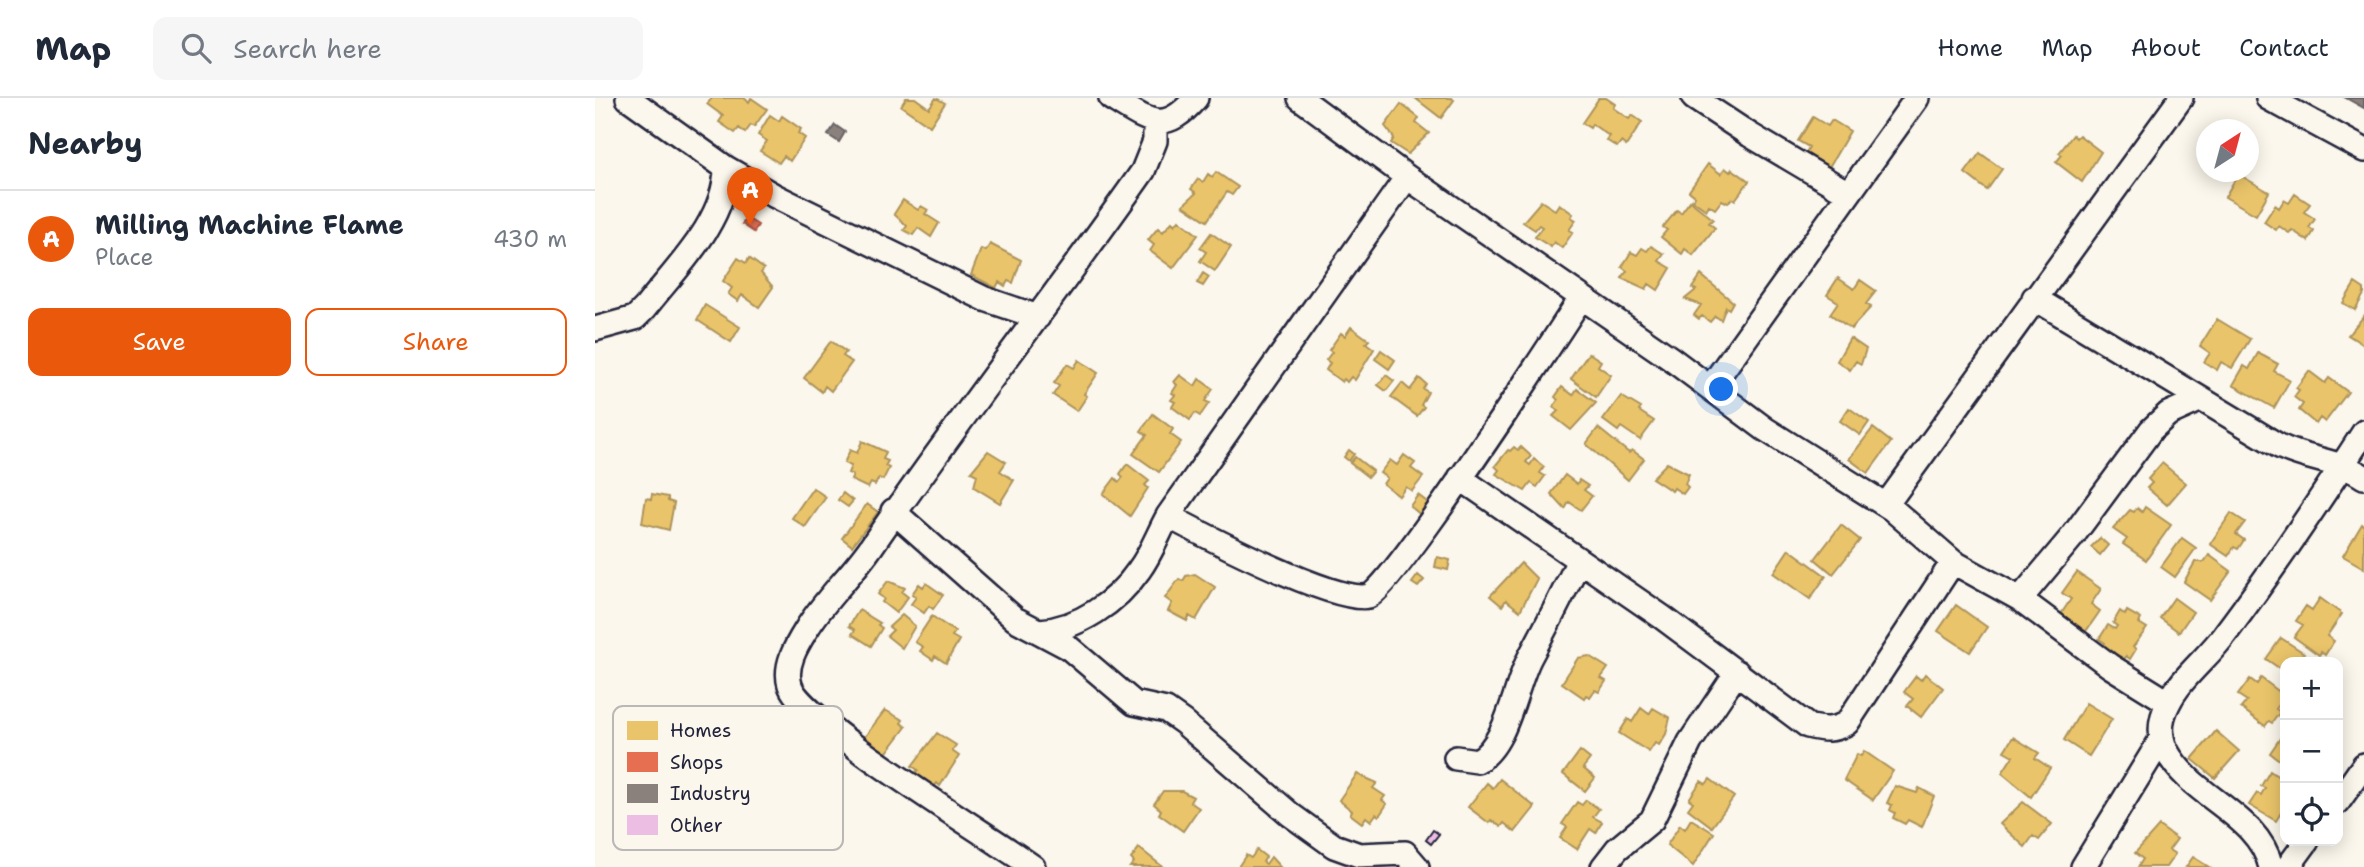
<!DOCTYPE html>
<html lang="en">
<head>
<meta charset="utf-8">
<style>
	body { margin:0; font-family:"Shantell Sans",sans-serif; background:#f6f6f7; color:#1f2937 }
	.controls { position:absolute; right:21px; bottom:21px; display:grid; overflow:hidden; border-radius:14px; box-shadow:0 4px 18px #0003 }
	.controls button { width:63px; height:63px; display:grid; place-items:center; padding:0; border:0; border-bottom:2px solid #e0e1e3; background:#fff; color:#1f2937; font:35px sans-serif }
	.compass { position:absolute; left:1601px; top:21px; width:63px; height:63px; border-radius:50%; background:#fff; box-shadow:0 4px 18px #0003; rotate:36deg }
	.you { position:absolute; left:1127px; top:292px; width:24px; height:24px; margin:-18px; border:5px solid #fff; border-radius:50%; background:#1a73e8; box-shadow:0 0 0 10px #1a73e833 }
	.badge { display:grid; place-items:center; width:46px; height:46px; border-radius:50%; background:#ea580c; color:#fff; font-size:23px; font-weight:700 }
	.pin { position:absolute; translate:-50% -58px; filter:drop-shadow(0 2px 4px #0008) }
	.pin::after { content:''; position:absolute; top:37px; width:24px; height:21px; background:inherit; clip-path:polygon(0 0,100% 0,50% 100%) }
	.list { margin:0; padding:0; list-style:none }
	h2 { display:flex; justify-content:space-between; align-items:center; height:91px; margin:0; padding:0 28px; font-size:30px }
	h2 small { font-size:23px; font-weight:400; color:#747a83 }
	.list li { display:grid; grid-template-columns:46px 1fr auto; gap:21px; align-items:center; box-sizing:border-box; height:98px; padding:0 28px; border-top:2px solid #e0e1e3 }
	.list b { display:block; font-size:26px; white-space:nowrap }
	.list p { margin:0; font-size:23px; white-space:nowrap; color:#747a83 }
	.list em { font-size:23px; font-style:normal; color:#747a83 }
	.actions { display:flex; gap:14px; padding:21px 28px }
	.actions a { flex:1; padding:16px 0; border:2px solid #ea580c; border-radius:14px; text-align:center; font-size:24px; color:#ea580c }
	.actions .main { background:#ea580c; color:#fff }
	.icon { flex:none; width:38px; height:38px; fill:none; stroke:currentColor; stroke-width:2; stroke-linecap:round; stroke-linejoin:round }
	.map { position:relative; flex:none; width:1769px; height:769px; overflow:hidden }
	header { display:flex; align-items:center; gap:42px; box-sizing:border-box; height:98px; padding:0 35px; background:#fff; border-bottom:2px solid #e0e1e3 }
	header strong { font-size:33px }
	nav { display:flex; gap:38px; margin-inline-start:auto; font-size:24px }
	.search { width:490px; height:63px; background:#f6f6f7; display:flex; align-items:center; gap:18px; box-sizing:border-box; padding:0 24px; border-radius:14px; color:#747a83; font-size:26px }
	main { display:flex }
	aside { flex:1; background:#fff }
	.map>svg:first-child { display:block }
	.homes { fill:#e9c46a; stroke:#ad935c; stroke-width:2 }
	.shops { fill:#e76f51; stroke:#ac584a; stroke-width:2 }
	.industry { fill:#8a817c; stroke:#6b6468; stroke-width:2 }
	.building { fill:#ecbee3; stroke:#22223b; stroke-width:2 }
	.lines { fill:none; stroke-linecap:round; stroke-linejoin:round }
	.minor-casing { stroke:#22223b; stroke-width:28 }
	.minor { stroke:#fbf7ec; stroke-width:23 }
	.key { fill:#fbf7ec; stroke:#bab7b7; stroke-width:2 }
	.key-label { font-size:19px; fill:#22223b }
</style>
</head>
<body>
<header>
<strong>Map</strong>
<div class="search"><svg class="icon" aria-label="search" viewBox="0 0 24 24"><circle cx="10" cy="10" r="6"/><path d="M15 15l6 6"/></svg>Search here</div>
<nav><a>Home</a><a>Map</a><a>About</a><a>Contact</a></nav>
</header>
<main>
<aside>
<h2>Nearby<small></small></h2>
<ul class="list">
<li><span class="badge">A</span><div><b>Milling Machine Flame</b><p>Place</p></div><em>430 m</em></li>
</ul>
<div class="actions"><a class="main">Save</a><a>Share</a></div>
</aside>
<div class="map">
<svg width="1769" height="769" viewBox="0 0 1769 769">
	<rect width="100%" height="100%" fill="#fbf7ec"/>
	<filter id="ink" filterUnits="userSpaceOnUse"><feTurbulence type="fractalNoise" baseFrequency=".0143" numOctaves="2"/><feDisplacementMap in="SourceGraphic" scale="14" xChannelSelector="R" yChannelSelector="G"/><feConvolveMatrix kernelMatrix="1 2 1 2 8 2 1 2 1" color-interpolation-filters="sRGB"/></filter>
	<g filter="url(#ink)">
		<path class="homes" d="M117 0H149L154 4 156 0 172 11 159 29 156 27 150 35 144 30 140 35 124 24 128 18 112 6Z
			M311 0H320L334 10 341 0 350 5 335 28 306 8Z
			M820 0H856L859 2 846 20Z
			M1004 0H1011L1020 6 1018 10 1034 21 1037 17 1047 24 1031 48 1026 44 1022 49 1011 42 1014 38 997 26 995 30 987 25Z
			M806 6 824 20 821 25 834 35 813 56 796 45 799 40 790 28Z
			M175 17 184 23 187 18 206 31 203 35 210 40 195 63 189 58 184 65 165 53 172 43 163 37Z
			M1218 19 1233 28 1237 22 1255 33 1234 69 1211 55 1214 49 1203 43Z
			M1478 37 1481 40 1484 37 1506 54 1487 84 1461 64 1467 57 1464 55Z
			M1385 55 1407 71 1392 92 1370 75Z
			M1113 66 1126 76 1130 70 1135 74 1137 71 1154 83 1140 102 1137 100 1133 105 1127 102 1120 111 1114 107 1111 112 1097 102 1100 98 1094 93Z
			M621 74 643 89 637 97 632 94 612 123 588 107 601 95 596 91 603 81 608 84 613 76 617 79Z
			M1643 76 1674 94 1661 117 1630 99Z
			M1700 96 1715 106 1709 114 1720 121 1714 130 1719 133 1713 143 1697 132 1694 135 1684 128 1681 132 1669 124 1680 107 1684 110 1689 102 1694 105Z
			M308 102 323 112 326 108 333 112 330 116 344 125 336 139 323 130 318 137 309 132 312 128 299 116Z
			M946 103 960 112 964 106 978 116 976 119 981 122 974 132 978 134 967 150 959 144 956 149 940 139 947 129 944 127 940 132 928 124Z
			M1095 103 1118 121 1114 125 1120 130 1098 157 1090 151 1087 156 1066 139 1072 132 1068 129 1082 112 1086 115Z
			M584 122 603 137 578 170 555 153 559 147 553 142 563 130 568 134 577 124 580 127Z
			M616 135 636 149 620 173 605 163 611 154 605 150Z
			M395 146 426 162 418 185 413 183 410 188 404 184 401 190 376 177 386 151 391 153Z
			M1056 148 1069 156 1064 163 1076 170 1063 192 1054 186 1051 191 1027 180 1032 173 1027 169 1036 154 1042 157 1047 150 1052 153Z
			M143 160 151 165 154 160 169 171 166 175 178 189 164 209 147 197 143 203 133 196 137 190 128 183Z
			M608 175 614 179 608 188 602 185Z
			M1106 177 1138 204 1134 211 1131 209 1126 222 1120 218 1115 224 1107 218 1104 221 1099 217 1106 207 1090 201 1101 192 1097 190Z
			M1243 180 1259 191 1265 182 1281 193 1271 206 1276 209 1256 231 1235 216 1243 204 1232 197Z
			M1760 185 1769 191V196L1760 212 1748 205Z
			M110 207 145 229 136 244 102 222Z
			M1769 218V247L1753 237Z
			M1622 221 1655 241 1637 270 1626 264 1622 272 1609 264 1615 255 1605 248Z
			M756 229 774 242 771 245 779 251 760 282 756 279 752 284 749 281 747 284 731 272 735 265 731 262 737 254 734 252 746 235 750 238Z
			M1255 240 1271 251 1266 266 1261 263 1255 272 1242 263Z
			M236 243 251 254 248 258 257 264 236 293 230 288 227 294 209 280Z
			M786 252 800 262 794 271 780 261Z
			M994 255 1006 263 1003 268 1016 277 1001 299 976 281Z
			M1663 255 1683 266 1679 273 1695 282 1679 310 1638 287 1649 268 1654 271Z
			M484 262 503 275 489 296 492 298 482 313 458 297 464 288 459 285 472 266 479 270Z
			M1714 273 1730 285 1734 280 1753 294 1730 324 1725 320 1721 326 1704 312 1708 306 1699 299 1704 292 1701 290Z
			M585 277 600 288 604 281 618 291 610 303 614 305 605 318 600 315 595 322 577 309 580 304 576 302 580 297 577 295 582 287 579 284Z
			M791 277 799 283 791 293 783 287Z
			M824 280 831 286 828 291 833 294 826 307 829 309 822 318 796 299 807 285 815 292Z
			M967 289 978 297 982 291 1001 305 976 332 958 318 963 313 958 309 963 302 960 299Z
			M1026 298 1046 310 1044 313 1059 323 1045 342 1026 329 1023 333 1008 322Z
			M1254 310 1274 324 1265 337 1245 323Z
			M558 316 578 331 575 336 586 344 564 374 538 356 552 337 546 333Z
			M1003 330 1034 355 1037 352 1049 361 1033 382 991 346Z
			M1278 330 1296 344 1273 375 1254 361Z
			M267 343 291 354 288 361 293 363 290 368 294 370 288 382 284 380 280 387 276 385 273 390 256 382 258 377 253 375 256 368 249 365 255 352 262 355Z
			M919 349 923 352 926 349 936 358 931 364 935 367 939 361 949 369 945 375 950 378 942 389 936 385 930 393 901 376 904 372 900 368 913 352 915 353Z
			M754 352 759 356 754 363 749 359Z
			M393 353 411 364 405 373 419 382 405 405 379 389 382 377 376 374Z
			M809 357 820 365 816 370 828 379 817 393 811 389 804 398 788 386 792 380 785 375 795 362 802 367Z
			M760 359 778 373 773 379 755 365Z
			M1072 365 1094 376 1090 386 1093 389 1088 396 1079 390 1077 393 1057 380Z
			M1567 365 1591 385 1572 407 1552 390 1557 385 1553 381Z
			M532 366 554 383 550 387 553 390 535 418 508 396 520 380 524 384 528 379 525 376Z
			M970 377 982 386 984 382 993 388 989 392 997 398 986 412 974 404 970 411 956 396Z
			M218 390 231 399 210 429 197 420Z
			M248 395 258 403 253 409 243 402Z
			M57 396 73 399V403L79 405 74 432 47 425 51 400 56 401Z
			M823 397 836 407 827 418 815 408Z
			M272 406 283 414 257 448 247 440Z
			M1550 409 1576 427 1551 462 1528 446 1532 441 1518 431 1535 412 1539 414 1542 410 1547 414Z
			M1636 415 1650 424 1641 436 1649 442 1643 451 1639 449 1633 458 1615 446Z
			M1767 426 1769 428V470L1748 458Z
			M1246 427 1265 442 1238 476 1220 461Z
			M1505 440 1513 447 1505 457 1496 449Z
			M1587 440 1601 450 1580 479 1566 469Z
			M1194 451 1231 478 1215 501 1178 475Z
			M1614 457 1636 473 1615 502 1589 484 1600 464H1609Z
			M842 459 855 462 853 472 840 469Z
			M926 465 942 481 925 513 911 502 907 508 895 498Z
			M1482 474 1506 491 1496 506 1505 513 1489 536 1464 519 1476 501 1467 495Z
			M600 476 620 489 601 522 594 518 592 523 573 513 577 505 570 500 584 481 588 483 591 478Z
			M823 477 829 482 823 489 817 485Z
			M293 483 310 490 307 494 313 499 301 515 287 504 289 501 283 496Z
			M331 485 348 497 338 511 334 508 329 515 316 506 321 499 317 496 324 486 328 489Z
			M1579 500 1598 514 1584 534 1565 520Z
			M1725 500 1747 516 1732 538 1739 543 1730 557 1726 554 1724 557 1699 539 1708 527 1701 523 1711 508 1717 512Z
			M1361 507 1392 529 1375 554 1343 533Z
			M264 512 285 525 283 527 287 530 276 548 257 536 260 532 254 528Z
			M1525 513 1530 517 1532 513 1546 521 1544 525 1552 530 1538 549 1541 551 1535 561 1531 558 1528 563 1507 550 1510 545 1504 541 1513 527 1520 531 1522 528 1518 525Z
			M307 517 320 528 307 550 292 538 298 532 294 529Z
			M337 518 360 534 357 538 364 542 351 565 340 558 338 562 325 553 328 549 320 544Z
			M1686 540 1709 555 1703 564H1690V574L1671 561Z
			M994 558 1013 570 1006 580 1011 583 1004 594 1000 592 995 599 991 597 989 600 967 585 983 560Z
			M1330 576 1348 590 1326 619 1312 608 1318 601 1309 594 1321 578 1326 582Z
			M1666 580 1690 598 1681 611 1685 614 1677 625 1674 623 1670 628 1646 610 1652 603 1643 597 1655 581 1662 586Z
			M1491 605 1517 621 1494 658 1469 642Z
			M1046 610 1054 616 1058 610 1075 620 1071 636 1064 647 1060 645 1054 654 1024 635 1033 621 1037 624Z
			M290 612 308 622 306 625 311 629 289 658 268 641Z
			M1621 633 1644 653 1620 680 1597 661Z
			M1690 633V666L1675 655Z
			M342 635 361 647 357 653 364 658 345 688 342 685 339 689 320 675 323 672 317 668Z
			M1418 639 1444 655 1440 660 1455 670 1436 699 1407 675 1418 658 1409 653Z
			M985 653 995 661 988 670 1000 680 990 693 968 676Z
			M1269 653 1298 673 1278 702 1249 682 1262 656 1266 658Z
			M1675 673 1690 683 1687 705 1690 708 1681 723 1654 707 1662 695 1666 697 1670 690 1666 688Z
			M762 676 782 685 778 690 790 698 787 702 792 706 784 718 781 716 776 723 771 719 767 725 755 716 757 713 744 702Z
			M905 681 940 709 920 734 909 725 906 729 896 722 894 725 873 709 892 685 898 690Z
			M1115 681 1139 699 1117 729 1093 711 1098 704 1094 701 1106 683 1111 686Z
			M1300 688 1322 695 1324 690 1339 698 1327 729 1313 722 1310 726 1298 720 1300 715 1295 712 1297 707 1292 705Z
			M568 693H587L598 699 595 704 604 710 588 733 564 716 566 712 559 706Z
			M991 702 1004 711 998 719 1007 724 1001 735 995 731 982 751 965 740 972 729 967 726 982 704 987 707Z
			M1428 704 1457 726 1444 742 1438 738 1430 749 1405 726Z
			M1096 721 1119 735 1098 768 1072 747 1085 727 1090 731Z
			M1564 728 1582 741 1574 752 1580 756 1571 769H1543L1548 761 1540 755Z
			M544 750 568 769H535L539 764 536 761Z
			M662 752 671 759 668 764 671 766 676 759 685 769H643L651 757 656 760Z
			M1598 759 1614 769H1591Z"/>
		<path class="shops" d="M152 120 163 127 159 134 147 126Z"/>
		<path class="industry" d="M1751 0H1769V10Z
			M240 27 250 34 244 44 233 37Z"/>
		<path class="building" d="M838 732 844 736 836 746 831 742Z"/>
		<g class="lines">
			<g class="minor-casing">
				<path id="minor" d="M33 0 131 70 178 97 390 201 443 219
					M516 0C554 23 568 38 601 0
					M705 0 812 79 1075 260 1170 331 1297 411 1358 464 1425 501 1515 568 1573 604
					M1099 0 1155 37 1253 95
					M1673 0 1769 52
					M1439 200 1684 348C1712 362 1743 362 1769 379
					M0 231 40 220 50 210C81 170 131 123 131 70
					M1115 290 1322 0
					M865 380 1067 519 1213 628C1229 632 1238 633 1252 625L1358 464
					M1291 407 1586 0
					M298 413 420 521 473 549 539 605 571 612 588 624 696 717 739 748 764 757 810 755 822 769
					M573 418C607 436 742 507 774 498 796 492 962 237 986 200
					M1425 501 1477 439 1556 332 1573 316 1604 302
					M444 533C483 531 522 504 544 472 556 456 563 436 573 418L812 79
					M861 660 882 663C912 648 920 587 935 559 952 527 969 495 984 462
					M1743 704 1769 667
					M438 769C397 739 205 623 195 587 189 568 201 548 211 532 229 502 256 478 276 449 363 322 459 200 548 73L560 43V24
					M1008 769 1022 751 1057 722 1095 644 1142 574
					M1488 769 1567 640
					M1676 769C1663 715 1596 700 1571 652 1564 637 1565 621 1573 606 1586 579 1613 560 1630 536 1679 471 1725 402 1769 334
					M1693 769 1712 743"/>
			</g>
			<use href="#minor" class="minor"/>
		</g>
	</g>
	<rect x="18" y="608" width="230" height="144" rx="10" class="key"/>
	<rect x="32" y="623" width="31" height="19" fill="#e9c46a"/>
	<rect x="32" y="654" width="31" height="20" fill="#e76f51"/>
	<rect x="32" y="686" width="31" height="19" fill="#8a817c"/>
	<rect x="32" y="717" width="31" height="20" fill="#ecbee3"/>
	<g class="key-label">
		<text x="75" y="639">Homes</text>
		<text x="75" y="671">Shops</text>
		<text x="75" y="702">Industry</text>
		<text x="75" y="734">Other</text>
	</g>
</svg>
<div class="controls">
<button>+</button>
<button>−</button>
<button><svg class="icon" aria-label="locate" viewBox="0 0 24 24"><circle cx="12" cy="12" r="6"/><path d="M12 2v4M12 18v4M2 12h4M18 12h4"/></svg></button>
</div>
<svg class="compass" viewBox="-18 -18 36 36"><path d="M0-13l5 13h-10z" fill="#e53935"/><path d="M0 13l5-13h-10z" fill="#747a83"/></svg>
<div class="you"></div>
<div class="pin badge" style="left:155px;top:127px">A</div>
</div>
</main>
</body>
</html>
